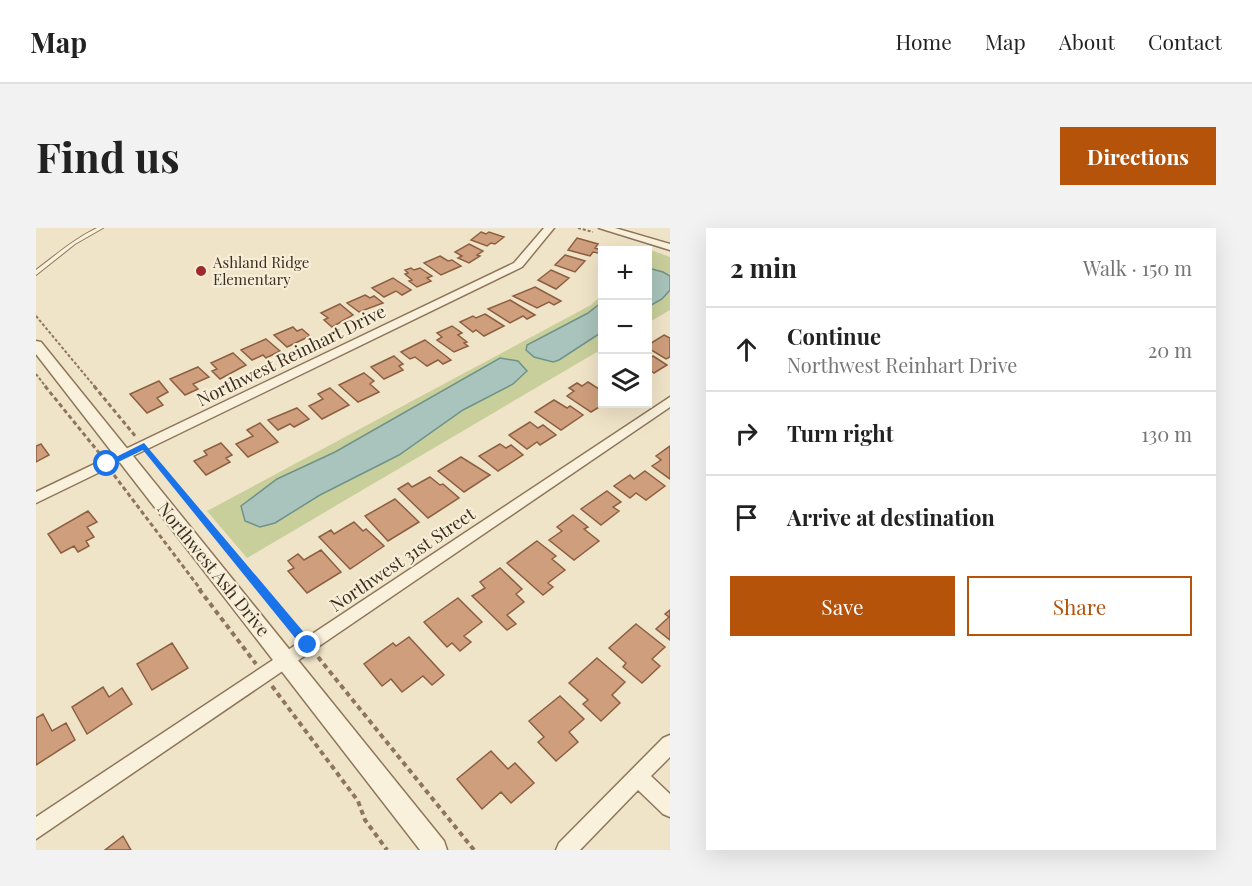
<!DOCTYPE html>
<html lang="en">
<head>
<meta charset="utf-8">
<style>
	body { margin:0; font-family:"Playfair Display",serif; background:#f2f2f2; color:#222 }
	.controls { position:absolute; right:18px; top:18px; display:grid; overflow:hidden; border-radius:0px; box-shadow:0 6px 24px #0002 }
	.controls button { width:54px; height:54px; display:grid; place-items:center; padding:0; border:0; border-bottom:2px solid #e0e0e0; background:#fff; color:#222; font:30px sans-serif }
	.stop { position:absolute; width:18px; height:18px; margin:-14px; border:4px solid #1a73e8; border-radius:50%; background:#fff }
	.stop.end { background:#1a73e8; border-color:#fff; box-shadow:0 2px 6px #0008 }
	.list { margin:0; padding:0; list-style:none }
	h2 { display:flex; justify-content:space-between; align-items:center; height:78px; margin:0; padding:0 24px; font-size:26px }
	h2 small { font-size:20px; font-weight:400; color:#767676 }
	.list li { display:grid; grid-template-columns:39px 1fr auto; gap:18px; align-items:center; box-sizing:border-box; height:84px; padding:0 24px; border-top:2px solid #e0e0e0 }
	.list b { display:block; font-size:22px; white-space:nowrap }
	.list p { margin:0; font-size:20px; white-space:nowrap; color:#767676 }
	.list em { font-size:20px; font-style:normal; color:#767676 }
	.actions { display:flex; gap:12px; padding:18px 24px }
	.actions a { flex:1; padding:14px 0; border:2px solid #b45309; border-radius:0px; text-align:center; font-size:21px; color:#b45309 }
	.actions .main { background:#b45309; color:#fff }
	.icon { flex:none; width:33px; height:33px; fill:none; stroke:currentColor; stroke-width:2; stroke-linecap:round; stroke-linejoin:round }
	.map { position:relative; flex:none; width:634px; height:622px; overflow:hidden; border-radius:0px }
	header { display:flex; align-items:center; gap:36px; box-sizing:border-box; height:84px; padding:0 30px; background:#fff; border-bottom:2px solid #e0e0e0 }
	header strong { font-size:28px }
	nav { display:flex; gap:33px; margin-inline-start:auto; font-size:21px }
	.intro { display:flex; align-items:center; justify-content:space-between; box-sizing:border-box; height:144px; padding:0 36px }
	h1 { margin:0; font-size:42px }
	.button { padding:15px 27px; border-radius:0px; background:#b45309; color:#fff; font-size:21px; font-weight:700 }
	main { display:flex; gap:36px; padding:0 36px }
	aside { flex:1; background:#fff; border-radius:0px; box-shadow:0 6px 24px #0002 }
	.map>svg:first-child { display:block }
	.green { fill:#c9cf9b }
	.water { fill:#a9c4bc; stroke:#6f938a; stroke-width:1.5 }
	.building { fill:#cf9f7d; stroke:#8d5f41; stroke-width:1.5 }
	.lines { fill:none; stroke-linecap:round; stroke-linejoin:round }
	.service-casing { stroke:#8d765c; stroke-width:2 }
	.minor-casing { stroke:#8d765c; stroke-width:3 }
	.tertiary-casing { stroke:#8d765c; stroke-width:3 }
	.path-far2 { stroke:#8d765c; stroke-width:2; stroke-dasharray:3 2; stroke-linecap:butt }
	.path-far1 { stroke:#8d765c; stroke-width:3; stroke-dasharray:4.5 3; stroke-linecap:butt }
	.path { stroke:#8d765c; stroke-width:4; stroke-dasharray:5 4; stroke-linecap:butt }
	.service { fill:#faf1dc; fill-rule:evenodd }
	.minor { fill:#faf1dc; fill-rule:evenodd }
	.tertiary { fill:#faf1dc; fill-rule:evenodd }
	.route { fill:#1a73e8 }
	.poi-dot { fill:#9e2a2b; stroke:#f7eed8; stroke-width:2 }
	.labels { text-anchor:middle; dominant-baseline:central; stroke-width:4.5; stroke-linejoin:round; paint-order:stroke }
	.far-poi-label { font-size:15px; fill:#3d2e20; stroke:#f7eed8; text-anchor:start }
	.street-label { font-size:18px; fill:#3d2e20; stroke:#f7eed8 }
</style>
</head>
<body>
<header>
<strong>Map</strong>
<nav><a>Home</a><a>Map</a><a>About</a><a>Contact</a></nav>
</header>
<div class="intro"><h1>Find us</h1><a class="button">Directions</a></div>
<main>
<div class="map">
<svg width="634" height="622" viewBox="0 0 634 622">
	<rect width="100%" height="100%" fill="#f0e4c8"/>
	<path class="green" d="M609 20 634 29V82L612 95V22H607Z
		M566 67V121L211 330 171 283 555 77Z"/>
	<path class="water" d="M612 40 627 44 634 48V62L626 71 612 79Z
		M566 74V104L523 132 517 134 498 129 490 122 491 117 552 85Z
		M464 130 482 133 491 143 477 156 427 182 363 227 284 267 239 295 224 299 209 293 205 278 241 251 299 224Z"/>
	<path class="building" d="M445 4 450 6 453 4 468 9 459 16 455 15 451 18 435 12Z
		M541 10 562 16 559 20 565 22 562 25 557 24 554 28 532 22Z
		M433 16 447 23 441 27 444 28 433 35 422 30 426 28 419 24Z
		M529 27 549 33 539 44 519 37Z
		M404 28 412 33 416 32 425 38 405 47 388 35Z
		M375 40 378 42 384 40 396 48 391 50 395 53 381 59 373 53 376 52 369 46 372 45 369 42Z
		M515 42 533 50 520 61 502 52Z
		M357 50 375 62 366 67 360 63 348 69 336 60Z
		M499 59 525 73 518 77 513 74 501 80 477 68Z
		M329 67 334 70 338 68 347 75 323 84 311 75Z
		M474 72 499 87 491 91 487 88 474 95 452 81Z
		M304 76 317 87 296 99 288 92 292 90 285 85Z
		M449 86 468 98 448 108 440 102 437 104 424 94 437 88 440 90Z
		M416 98 426 105 422 107 431 114 428 115 432 118 418 124 401 112 406 109 401 105Z
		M257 99 261 103 266 101 274 108 251 119 238 107Z
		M628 107 634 110V129L630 131 612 120V117Z
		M230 111 244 123 230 130 227 127 216 132 205 122Z
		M389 112 415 132 407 136 402 132 391 138 379 129 374 131 365 124Z
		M197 125 210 137 184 151 176 143 181 141 175 135Z
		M358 128 367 136 363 138 367 142 348 151 335 139Z
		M617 128 631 137 618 145 614 142 612 144V130Z
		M162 139 173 149 157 156 162 161 149 167 134 151Z
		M328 145 338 153 334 156 343 164 322 174 303 157Z
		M123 153 132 164 121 170 127 177 111 185 94 166Z
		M552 154 566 163 568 176 555 184 531 168 538 163 533 160 541 155 546 158Z
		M294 160 313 177 286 191 273 178 287 171 282 166Z
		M518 172 531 180 534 178 547 187 525 202 499 184Z
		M261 180 273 191 258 199 254 196 242 202 232 192Z
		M494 194 502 200 507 197 520 207 504 217 501 214 491 221 473 207Z
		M224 195 242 214 212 229 200 216 217 208 211 202Z
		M185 215 196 227 190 230 194 234 170 247 158 233 171 227 168 223Z
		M5 216 13 227 0 234V218Z
		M464 216 470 220 475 217 487 227 462 243 443 228Z
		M634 218V251L616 238 625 232 620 228Z
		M425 229 454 247 428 264 402 243Z
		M609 243 629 258 610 272 600 265 594 270 578 258 594 247 598 251Z
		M394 249 404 257 407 256 423 270 392 290 362 261 372 255 376 259Z
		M571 263 585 274 577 279 583 283 565 297 545 281Z
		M359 271 383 294 352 313 329 288Z
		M52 283 61 294 51 299 58 309 50 313 53 318 42 324 38 318 25 325 12 306Z
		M537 287 552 299 548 301 563 313 538 332 513 312 526 303 521 299Z
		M318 294 327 303 330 301 348 318 314 341 283 309 295 302 298 306Z
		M501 313 520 328 516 331 529 342 512 355 517 359 507 367 471 335Z
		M285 322 305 344 271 365 252 343 258 340 252 333 262 326 268 332Z
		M464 340 486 361 480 366 488 374 471 387 480 396 471 402 436 368 449 360 444 354Z
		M422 370 446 394 428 408 435 414 424 423 416 415 411 419 388 394Z
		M634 382V412L620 401 633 389 629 386Z
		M600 396 629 419 616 431 624 438 606 455 587 439 590 435 573 420Z
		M373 409 408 447 396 457 387 448 366 464 355 451 346 458 328 436 357 415 360 418Z
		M136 415 152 440 116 462 101 436Z
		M561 430 589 454 576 467 584 475 565 493 547 476 552 472 533 455Z
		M67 459 73 469 86 460 96 476 51 506 36 479Z
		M524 468 548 491 533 504 542 514 520 533 502 514 508 509 493 493Z
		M7 486 16 503 30 495 39 512 0 537V490Z
		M455 523 472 541 479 535 498 555 475 575 465 564 446 581 421 551Z
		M87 608 95 622H69Z"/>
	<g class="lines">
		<g class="service-casing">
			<path id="service" d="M61 0H67L39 16 0 47V42C20 27 38 11 61 0Z"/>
		</g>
		<g class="minor-casing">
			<path id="minor" d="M508 0H518L486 39 0 275V264L478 35Z
				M563 0H579L634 16V22Z
				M634 169V179L0 611V589Z
				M634 507V529L615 548 634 566V589L627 586 602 562 544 622H520L523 615 627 510Z"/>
		</g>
		<g class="tertiary-casing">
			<path id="tertiary" d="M0 113 5 114 408 613 411 622H384L0 126Z"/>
		</g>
		<path class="path-far2" d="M542 0 557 4
			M0 88 59 159
			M0 146 10 159"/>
		<path class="path-far1" d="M9 158 64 226
			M58 158 100 209
			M116 228 226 362
			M78 247 165 362"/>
		<path class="path" d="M163 361 220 436
			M225 361 262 406
			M282 429 438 622
			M236 458 322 573 329 592 351 622"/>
		<use href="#service" class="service"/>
		<use href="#minor" class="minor"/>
		<use href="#tertiary" class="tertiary"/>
	</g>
	<path class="route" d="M108 215 276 414V421H268L107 222 74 238 71 239 66 236Z"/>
	<circle class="poi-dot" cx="165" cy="43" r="6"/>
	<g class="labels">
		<g class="far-poi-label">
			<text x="177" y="34">Ashland Ridge<tspan x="177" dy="17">Elementary</tspan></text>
		</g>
		<g class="street-label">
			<text transform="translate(255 127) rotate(-26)">Northwest Reinhart Drive</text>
			<text transform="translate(366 331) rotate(-34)">Northwest 31st Street</text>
			<text transform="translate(178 341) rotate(51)">Northwest Ash Drive</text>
		</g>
	</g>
</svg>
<div class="controls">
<button>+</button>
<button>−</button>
<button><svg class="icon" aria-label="layers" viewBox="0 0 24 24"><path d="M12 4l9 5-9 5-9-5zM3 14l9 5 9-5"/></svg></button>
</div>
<div class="stop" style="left:71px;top:236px"></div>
<div class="stop end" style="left:272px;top:417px"></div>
</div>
<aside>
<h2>2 min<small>Walk · 150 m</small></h2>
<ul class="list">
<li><svg class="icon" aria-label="ahead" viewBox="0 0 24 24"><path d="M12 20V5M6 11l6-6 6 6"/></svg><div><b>Continue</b><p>Northwest Reinhart Drive</p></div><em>20 m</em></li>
<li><svg class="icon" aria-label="right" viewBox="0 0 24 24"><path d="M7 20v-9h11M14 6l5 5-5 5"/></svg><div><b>Turn right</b></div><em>130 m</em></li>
<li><svg class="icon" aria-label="arrive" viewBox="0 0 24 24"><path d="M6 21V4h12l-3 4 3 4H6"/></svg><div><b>Arrive at destination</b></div></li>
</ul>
<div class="actions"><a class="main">Save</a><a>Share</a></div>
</aside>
</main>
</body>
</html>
